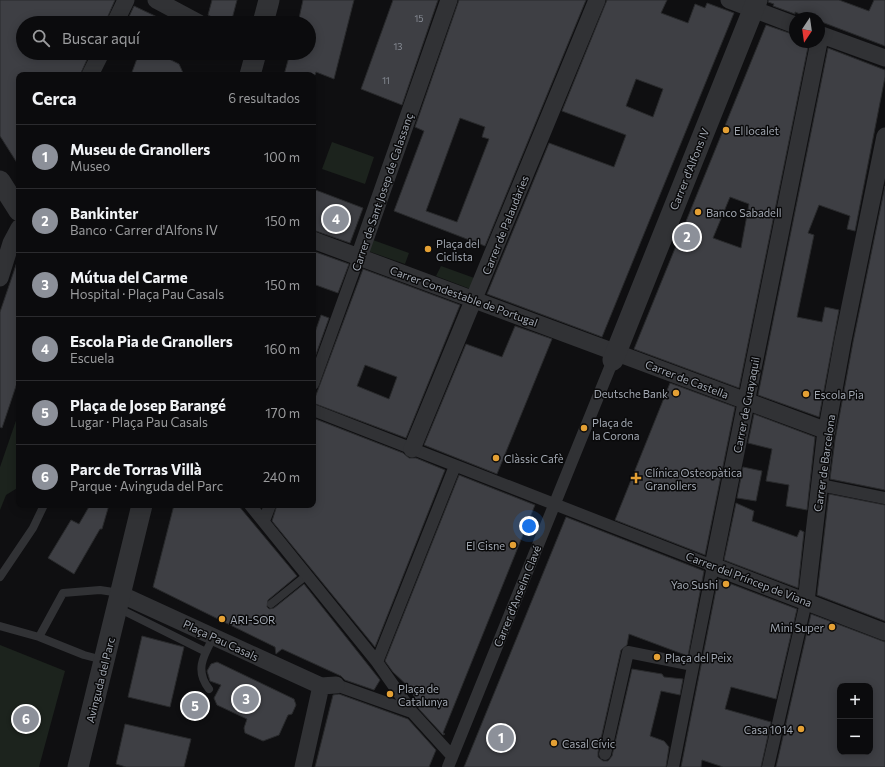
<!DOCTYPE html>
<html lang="es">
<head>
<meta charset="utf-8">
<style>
	body { margin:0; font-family:Commissioner,sans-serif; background:#19191b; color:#f1f3f6 }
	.controls { position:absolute; right:12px; bottom:12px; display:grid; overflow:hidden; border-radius:8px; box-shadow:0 2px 10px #0003 }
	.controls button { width:36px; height:36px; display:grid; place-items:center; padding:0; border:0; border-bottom:1px solid #2b2b2e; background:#0b0b0d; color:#f1f3f6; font:20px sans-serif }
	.compass { position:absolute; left:789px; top:12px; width:36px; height:36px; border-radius:50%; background:#0b0b0d; box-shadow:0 2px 10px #0003; rotate:193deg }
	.you { position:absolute; left:529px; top:526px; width:14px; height:14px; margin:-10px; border:3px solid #fff; border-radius:50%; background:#1a73e8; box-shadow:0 0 0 6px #1a73e833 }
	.badge { display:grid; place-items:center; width:26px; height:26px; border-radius:50%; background:#8c9099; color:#fff; font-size:13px; font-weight:700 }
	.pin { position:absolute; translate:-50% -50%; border:2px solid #fff; box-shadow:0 1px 4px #0006 }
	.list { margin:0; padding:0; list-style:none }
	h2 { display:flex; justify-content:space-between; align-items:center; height:52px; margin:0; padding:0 16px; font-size:17px }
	h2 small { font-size:13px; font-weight:400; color:#9a9b9d }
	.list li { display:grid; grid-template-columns:26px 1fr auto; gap:12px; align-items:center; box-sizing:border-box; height:64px; padding:0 16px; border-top:1px solid #2b2b2e }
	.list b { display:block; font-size:15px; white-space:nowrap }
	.list p { margin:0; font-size:13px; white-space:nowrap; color:#9a9b9d }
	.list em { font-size:13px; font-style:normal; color:#9a9b9d }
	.icon { flex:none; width:22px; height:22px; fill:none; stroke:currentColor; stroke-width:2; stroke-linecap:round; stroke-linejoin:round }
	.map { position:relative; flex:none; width:885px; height:767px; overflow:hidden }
	.search { position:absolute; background:#0b0b0d; box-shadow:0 2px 10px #0003; left:16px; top:16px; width:300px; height:44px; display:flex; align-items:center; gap:10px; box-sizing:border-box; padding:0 14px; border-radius:22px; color:#9a9b9d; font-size:15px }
	.panel { position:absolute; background:#0b0b0d; box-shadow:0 2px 10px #0003; left:16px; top:72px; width:300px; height:436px; border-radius:8px }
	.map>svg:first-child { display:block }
	.green { fill:#1c231d }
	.building { fill:#3e3f44; stroke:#292a2c; fill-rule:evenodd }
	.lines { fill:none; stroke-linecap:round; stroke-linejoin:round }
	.service { stroke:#313235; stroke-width:8 }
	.pedestrian { stroke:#313235; stroke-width:12 }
	.minor { stroke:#313235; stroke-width:17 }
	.tertiary { stroke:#313235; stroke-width:21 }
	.poi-dot { fill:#e4a034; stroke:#0a0a0b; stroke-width:1.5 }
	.labels { text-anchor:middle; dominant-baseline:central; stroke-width:3; stroke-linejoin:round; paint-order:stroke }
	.number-label { font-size:9px; fill:#888d96 }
	.poi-label { font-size:11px; fill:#a1a7b1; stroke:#0a0a0b; text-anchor:start }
	.street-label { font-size:11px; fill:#a1a7b1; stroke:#0a0a0b }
</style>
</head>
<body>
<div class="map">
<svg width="885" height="767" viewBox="0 0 885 767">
	<rect width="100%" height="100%" fill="#0f0f11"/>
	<path class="green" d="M332 142 374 157 365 184 322 169Z
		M373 240 409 253 405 264 368 251Z
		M441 266 477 279 473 290 436 276Z
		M19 412V487L6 495 0 510V467Z
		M0 645 65 671 39 767H0Z"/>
	<path class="building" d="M0 0H115L105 23H23V53H90L80 75H19V166L0 136Z
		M212 0H237L231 23H223L208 15Z
		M303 0H354L334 79 316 72 315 75H284L290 53H309V23H298Z
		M393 0H438L402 105 361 89Z
		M459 0H586L485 246 394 211 424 131 415 127ZM460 118 485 127 482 137 489 139 457 222 426 211Z
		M607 0H667L661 13 688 23 695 4 705 8 707 3 734 13 602 337 487 294 549 143 614 167 626 135 562 111ZM636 79 663 89 653 117 626 106Z
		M769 0H839L869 11 874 0H885V46L819 21V18H810L795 12V14L773 6 774 4 768 2Z
		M134 6 170 23H126Z
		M766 25 795 35V42H809L739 388 634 349ZM730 197 749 204 741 248 713 238Z
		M828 48 885 70V77L855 231 847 229 850 216 819 205 808 233 814 235 797 317 822 322 825 307 839 310 819 417 758 395Z
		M139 53H164L169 59 179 64 184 75H131Z
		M885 186V490L830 479 835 440 853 342Z
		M313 189 363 208 350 243 313 230Z
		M313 251 349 264 338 293 313 284Z
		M17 262H19V377L2 428 0 427V312Z
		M363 269 460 305 406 438 313 403ZM365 365 397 377 389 399 357 386Z
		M321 315 329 318 314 360 313 338Z
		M515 326 552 339 497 474 424 445 466 344 502 357Z
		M670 383 735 407 705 555 615 520Z
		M754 414 815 437 807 510 786 506 789 485 766 481 772 449 748 443Z
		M313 418 403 453 409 458H416L445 470 375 647 272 521 277 505H313Z
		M743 467 762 471 756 501 737 498Z
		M459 475 535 505 443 733 445 734 443 735 419 709 411 689 393 672 385 661Z
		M829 494 885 505V621L817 595Z
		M736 503 754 511 752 521 797 537 800 530 804 532 798 588 724 560Z
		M90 505H109L102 529H100L74 574 48 558 71 520 79 524Z
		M174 505H238L297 576 268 600 267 607 269 609 274 608 304 584 380 680 374 690 345 680 341 676 282 649 276 654 275 647 153 587Z
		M566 517 704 571 688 656 629 634 627 645 621 650 598 752V757L603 761H608L612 756 632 669 662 674 664 677 683 679 680 695 661 691 650 736 664 741 669 747 666 767H464Z
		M718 579 797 609 776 699 731 687 725 709 771 722 761 767H723L702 760 701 767H681Z
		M811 614 885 642V767H776ZM840 684 853 686H870V752H840Z
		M142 636 184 647 170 707 128 697Z
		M217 662 294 699 296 705 292 714 288 715 279 735 263 741 245 733 244 728 247 719 217 705 214 698 221 685 210 681 207 671 211 664Z
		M339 694 408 719 436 750 429 767H315L333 695Z
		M125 724 191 739 184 767H126L116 764Z"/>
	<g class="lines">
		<path class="service" d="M0 577 33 528 44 505
			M271 604 307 575
			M118 608 206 652
			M0 626 39 637 84 655 103 660
			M39 637 63 593 100 590 120 593
			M209 689C194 670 204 655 214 636"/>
		<path class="pedestrian" d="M313 384 359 257
			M313 410 713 566 673 767
			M820 485 885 498
			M250 505 377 662 412 712 452 756
			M264 521 270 505
			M377 662 455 466
			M336 685 412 712
			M605 754 628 652 693 665
			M448 767 613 360
			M768 767 806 602"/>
		<path class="minor" d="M156 0 199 23
			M729 0 795 25
			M115 23 126 0
			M819 34 885 58
			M819 42 713 566 885 632
			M90 75 101 53
			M313 240 827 431
			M359 257 449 0
			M0 278 11 243 19 228
			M412 449 597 0
			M120 594 321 686 336 685
			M806 602 825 439 843 340 885 136
			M303 767 321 686"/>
		<path class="tertiary" d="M263 23 269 0
			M250 75 256 53
			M0 181 19 211
			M613 360 757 0
			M78 767 142 505"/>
	</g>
	<g class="poi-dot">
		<circle cx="726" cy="130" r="4"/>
		<circle cx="698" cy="212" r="4"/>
		<circle cx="428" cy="249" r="4"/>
		<circle cx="676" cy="393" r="4"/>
		<circle cx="806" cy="394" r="4"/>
		<circle cx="584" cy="428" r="4"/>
		<circle cx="496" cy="458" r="4"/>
		<path d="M634 472h4v4h4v4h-4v4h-4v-4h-4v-4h4z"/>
		<circle cx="513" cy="545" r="4"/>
		<circle cx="726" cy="584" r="4"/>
		<circle cx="222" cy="619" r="4"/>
		<circle cx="832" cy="627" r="4"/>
		<circle cx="657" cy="657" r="4"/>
		<circle cx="390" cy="694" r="4"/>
		<circle cx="801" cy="729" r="4"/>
		<circle cx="554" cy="743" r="4"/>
	</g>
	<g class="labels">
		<g class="number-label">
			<text x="419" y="18">15</text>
			<text x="398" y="46">13</text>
			<text x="386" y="80">11</text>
		</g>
		<g class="poi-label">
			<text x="734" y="130">El localet</text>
			<text x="706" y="212">Banco Sabadell</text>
			<text x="436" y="243">Plaça del<tspan x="436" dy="13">Ciclista</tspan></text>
			<text x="668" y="393" text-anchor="end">Deutsche Bank</text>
			<text x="814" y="394">Escola Pia</text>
			<text x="592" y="422">Plaça de<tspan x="592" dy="13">la Corona</tspan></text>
			<text x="504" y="458">Clàssic Cafè</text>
			<text x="645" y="472">Clínica Osteopàtica<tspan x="645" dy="13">Granollers</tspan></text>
			<text x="505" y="545" text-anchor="end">El Cisne</text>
			<text x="718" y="584" text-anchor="end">Yao Sushi</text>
			<text x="230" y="619">ARI-SOR</text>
			<text x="824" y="627" text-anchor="end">Mini Super</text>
			<text x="665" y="657">Plaça del Peix</text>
			<text x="398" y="688">Plaça de<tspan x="398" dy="13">Catalunya</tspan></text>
			<text x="793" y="729" text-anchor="end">Casa 1014</text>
			<text x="562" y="743">Casal Cívic</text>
		</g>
		<g class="street-label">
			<text transform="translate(689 169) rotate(-68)">Carrer d'Alfons IV</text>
			<text transform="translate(382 192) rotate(-71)">Carrer de Sant Josep de Calassanç</text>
			<text transform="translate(505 225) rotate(-68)">Carrer de Palaudàries</text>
			<text transform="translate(464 296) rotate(20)">Carrer Condestable de Portugal</text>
			<text transform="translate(687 379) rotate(21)">Carrer de Castella</text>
			<text transform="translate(746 405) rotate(-79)">Carrer de Guayaquil</text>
			<text transform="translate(824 463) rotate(-82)">Carrer de Barcelona</text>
			<text transform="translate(749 579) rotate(21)">Carrer del Príncep de Viana</text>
			<text transform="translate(517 596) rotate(-68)">Carrer d'Anselm Clavé</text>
			<text transform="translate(221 640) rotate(25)">Plaça Pau Casals</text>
			<text transform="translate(100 680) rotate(-76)">Avinguda del Parc</text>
		</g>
	</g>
</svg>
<div class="controls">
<button>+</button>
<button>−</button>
</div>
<svg class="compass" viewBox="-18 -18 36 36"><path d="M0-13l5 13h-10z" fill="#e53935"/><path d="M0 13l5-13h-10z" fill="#9a9b9d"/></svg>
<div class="you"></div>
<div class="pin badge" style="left:501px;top:738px">1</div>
<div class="pin badge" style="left:687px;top:237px">2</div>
<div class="pin badge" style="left:246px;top:699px">3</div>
<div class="pin badge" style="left:336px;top:219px">4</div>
<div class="pin badge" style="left:195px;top:706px">5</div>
<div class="pin badge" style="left:26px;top:719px">6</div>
<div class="search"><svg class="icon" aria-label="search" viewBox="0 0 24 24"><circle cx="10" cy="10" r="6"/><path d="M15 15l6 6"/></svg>Buscar aquí</div>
<section class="panel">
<h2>Cerca<small>6 resultados</small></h2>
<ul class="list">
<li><span class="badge">1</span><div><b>Museu de Granollers</b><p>Museo</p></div><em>100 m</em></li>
<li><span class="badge">2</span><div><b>Bankinter</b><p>Banco · Carrer d'Alfons IV</p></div><em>150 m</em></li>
<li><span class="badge">3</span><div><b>Mútua del Carme</b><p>Hospital · Plaça Pau Casals</p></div><em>150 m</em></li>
<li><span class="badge">4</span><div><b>Escola Pia de Granollers</b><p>Escuela</p></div><em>160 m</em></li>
<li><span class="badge">5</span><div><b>Plaça de Josep Barangé</b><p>Lugar · Plaça Pau Casals</p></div><em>170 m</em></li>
<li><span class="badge">6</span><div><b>Parc de Torras Villà</b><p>Parque · Avinguda del Parc</p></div><em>240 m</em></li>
</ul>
</section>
</div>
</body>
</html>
